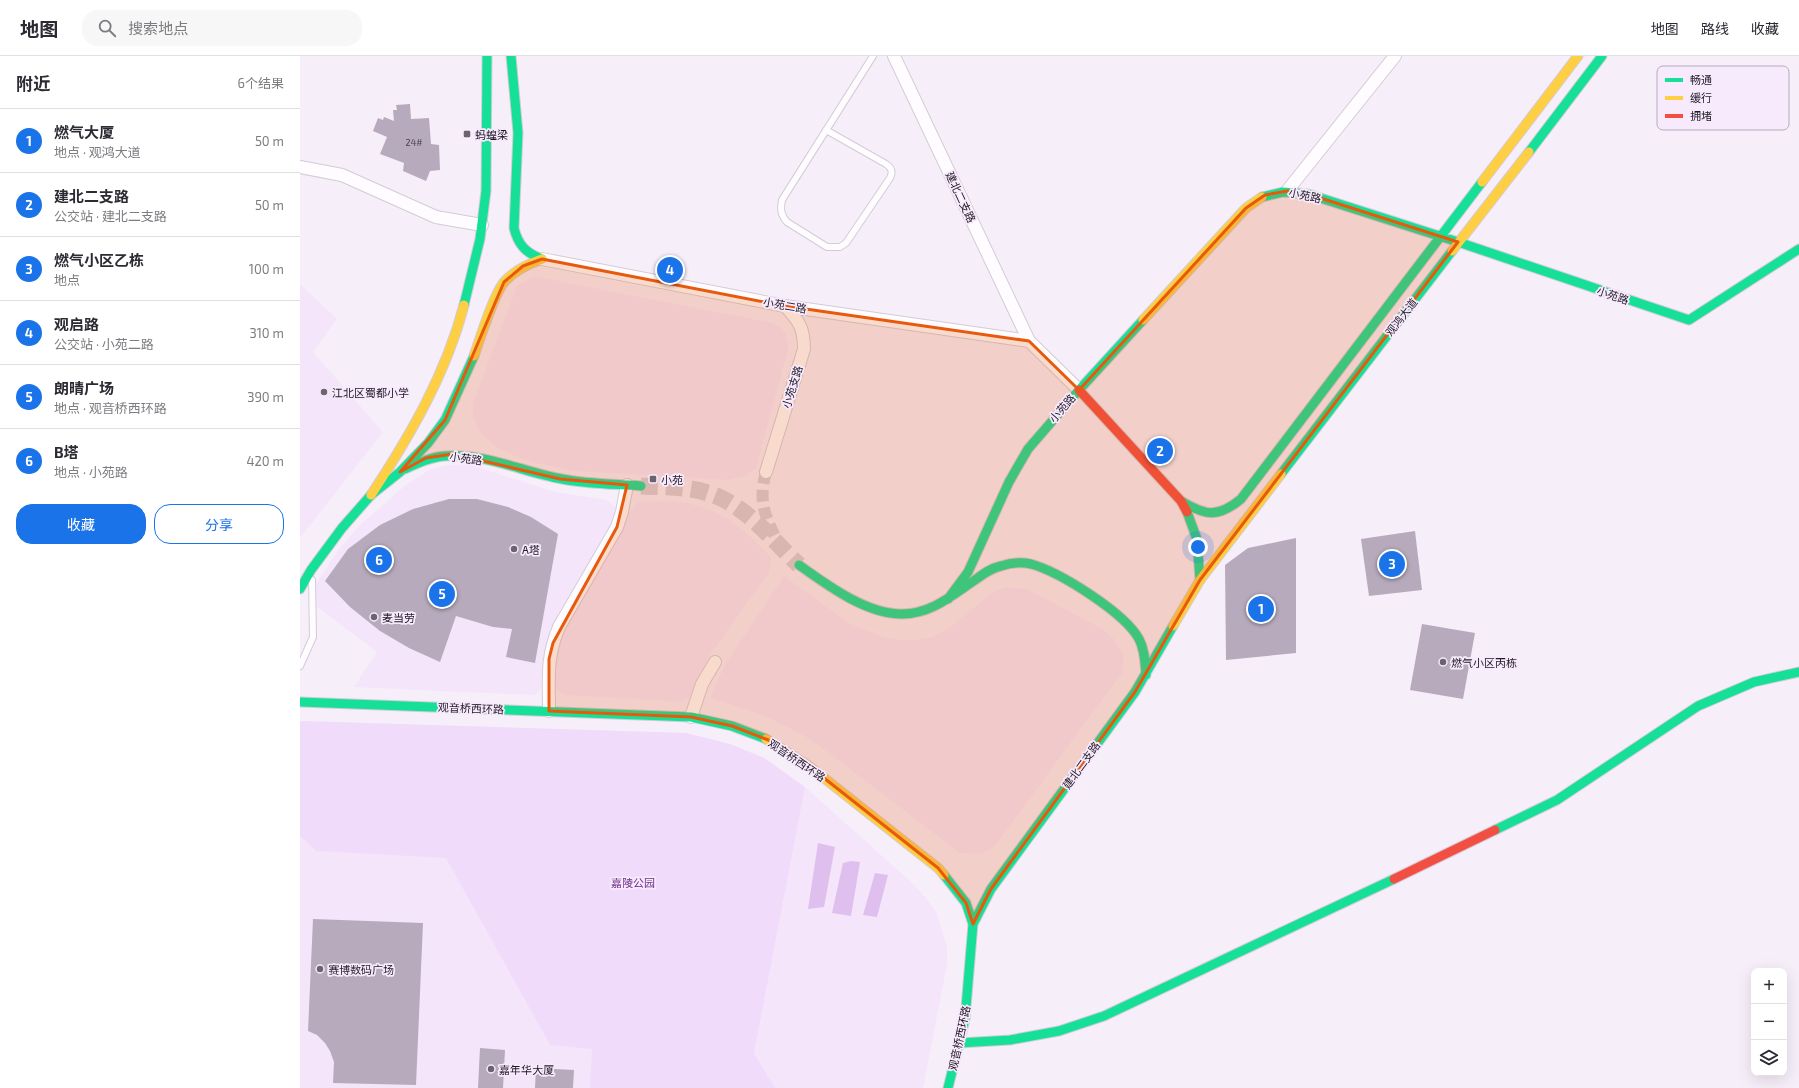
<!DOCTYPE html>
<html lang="zh">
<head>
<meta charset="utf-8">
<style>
	body { margin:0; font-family:"Exo 2","Noto Sans SC",sans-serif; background:#f7f7f7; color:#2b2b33 }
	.controls { position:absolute; right:12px; bottom:12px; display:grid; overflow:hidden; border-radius:8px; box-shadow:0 4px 16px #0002 }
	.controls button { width:36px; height:36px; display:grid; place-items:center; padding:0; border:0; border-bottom:1px solid #e1e1e2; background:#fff; color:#2b2b33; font:20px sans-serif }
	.you { position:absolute; left:898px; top:491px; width:14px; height:14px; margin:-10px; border:3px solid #fff; border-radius:50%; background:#1a73e8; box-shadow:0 0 0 6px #1a73e833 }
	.badge { display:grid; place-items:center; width:26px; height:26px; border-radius:50%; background:#1a73e8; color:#fff; font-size:13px; font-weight:700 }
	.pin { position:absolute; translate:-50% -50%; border:2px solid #fff; box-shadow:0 1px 4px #0006 }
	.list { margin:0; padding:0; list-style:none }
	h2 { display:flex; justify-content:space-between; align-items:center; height:52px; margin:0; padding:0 16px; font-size:17px }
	h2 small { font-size:13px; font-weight:400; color:#7c7c81 }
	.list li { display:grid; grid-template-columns:26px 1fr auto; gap:12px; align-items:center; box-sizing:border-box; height:64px; padding:0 16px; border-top:1px solid #e1e1e2 }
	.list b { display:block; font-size:15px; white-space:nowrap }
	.list p { margin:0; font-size:13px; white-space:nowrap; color:#7c7c81 }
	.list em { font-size:13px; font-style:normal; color:#7c7c81 }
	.actions { display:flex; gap:8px; padding:12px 16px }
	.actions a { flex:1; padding:9px 0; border:1px solid #1a73e8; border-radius:16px; text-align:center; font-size:14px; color:#1a73e8 }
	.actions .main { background:#1a73e8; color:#fff }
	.icon { flex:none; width:22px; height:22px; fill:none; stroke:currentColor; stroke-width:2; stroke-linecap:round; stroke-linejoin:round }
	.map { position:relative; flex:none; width:1499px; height:1032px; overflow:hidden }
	header { display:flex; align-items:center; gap:24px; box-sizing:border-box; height:56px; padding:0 20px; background:#fff; border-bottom:1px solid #e1e1e2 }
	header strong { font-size:19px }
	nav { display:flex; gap:22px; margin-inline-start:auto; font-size:14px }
	.search { width:280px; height:36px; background:#f7f7f7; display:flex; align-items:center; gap:10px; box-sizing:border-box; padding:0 14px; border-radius:16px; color:#7c7c81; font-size:15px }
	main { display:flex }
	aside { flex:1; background:#fff }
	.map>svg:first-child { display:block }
	.built { fill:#f4e5fb }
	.green { fill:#f1dbfb }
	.forest { fill:#dfbfed }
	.building { fill:#b7aabd }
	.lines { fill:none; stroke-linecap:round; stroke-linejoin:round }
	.street-tunnel { stroke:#d6ced9; stroke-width:12; stroke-dasharray:12 6; stroke-linecap:butt }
	.secondary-tunnel { stroke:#d6ced9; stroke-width:17; stroke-dasharray:17 8; stroke-linecap:butt }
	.lane-casing { stroke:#d3ccd7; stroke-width:8 }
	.street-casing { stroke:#d3ccd7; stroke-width:14 }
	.fast-casing { stroke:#d3ccd7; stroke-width:11 }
	.slow-casing { stroke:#d3ccd7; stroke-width:11 }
	.jam-casing { stroke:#d3ccd7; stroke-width:11 }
	.lane { stroke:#fefcfe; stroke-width:6 }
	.street { stroke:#fefcfe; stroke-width:12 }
	.fast { stroke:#16e098; stroke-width:9 }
	.slow { stroke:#ffcf43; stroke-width:9 }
	.jam { stroke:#f24e42; stroke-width:9 }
	.marked { fill:#e8590c; fill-opacity:0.2; stroke:#e8590c; stroke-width:3; stroke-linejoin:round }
	.poi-dot { fill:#6b646f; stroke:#f7eafd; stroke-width:1.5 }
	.labels { text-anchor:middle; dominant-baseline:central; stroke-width:3.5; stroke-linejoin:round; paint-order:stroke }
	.number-label { font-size:9px; fill:#463d4a }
	.poi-label { font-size:11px; fill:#201924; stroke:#f7eafd; text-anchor:start }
	.street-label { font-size:11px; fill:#201924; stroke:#f7eafd }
	.park-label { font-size:11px; fill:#70328a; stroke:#f7eafd }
	.key { fill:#f7eafd; stroke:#b6abbc; stroke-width:1 }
	.key-label { font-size:11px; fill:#201924 }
</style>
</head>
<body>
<header>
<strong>地图</strong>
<div class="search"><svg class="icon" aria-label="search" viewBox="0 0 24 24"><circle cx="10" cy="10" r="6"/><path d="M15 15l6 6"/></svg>搜索地点</div>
<nav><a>地图</a><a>路线</a><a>收藏</a></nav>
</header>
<main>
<aside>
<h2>附近<small>6个结果</small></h2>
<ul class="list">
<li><span class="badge">1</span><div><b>燃气大厦</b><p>地点 · 观鸿大道</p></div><em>50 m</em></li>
<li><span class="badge">2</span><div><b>建北二支路</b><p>公交站 · 建北二支路</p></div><em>50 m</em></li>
<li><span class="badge">3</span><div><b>燃气小区乙栋</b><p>地点</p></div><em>100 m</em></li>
<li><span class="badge">4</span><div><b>观启路</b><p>公交站 · 小苑二路</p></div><em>310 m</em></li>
<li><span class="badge">5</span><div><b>朗晴广场</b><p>地点 · 观音桥西环路</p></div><em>390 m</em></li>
<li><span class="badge">6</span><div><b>B塔</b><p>地点 · 小苑路</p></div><em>420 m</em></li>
</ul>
<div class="actions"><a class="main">收藏</a><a>分享</a></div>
</aside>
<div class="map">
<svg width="1499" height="1032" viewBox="0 0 1499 1032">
	<rect width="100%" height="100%" fill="#f6eef9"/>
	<path class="built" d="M233 220 473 267 480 271 485 276 489 290 456 412 445 420 428 424 274 415 233 406 213 399 196 391 184 380 178 373 173 361V347L217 230Z
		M0 228 37 263 13 296 83 376 0 482Z
		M148 409 174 410 255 436 307 444 316 452 311 470 247 587 243 604 241 633 235 639 54 631 77 596 16 550V528L40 492 61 468 107 428 129 414Z
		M365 445 388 447 411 454 430 464 449 479 471 501 469 517 409 600 396 625 390 641 383 646 264 639 255 631V605L258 589 265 574 322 472 330 456 338 446Z
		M484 520 547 566 581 580 600 584H614L632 581 648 573 689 539 698 534 709 531 729 534 804 574 812 581 823 597 824 608 822 617 697 787 690 794 680 798 660 797 522 692 503 679 463 659 411 642 414 632 426 607Z
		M2 665 386 677 430 688 464 702 505 731 611 826 626 842 636 856 647 891V908L623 1032H0V666Z"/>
	<path class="green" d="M2 665 386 677 430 688 464 702 505 731 454 997 475 1032H290L292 993 250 989 146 802 16 795 0 780V666Z"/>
	<path class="forest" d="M518 787 535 791 524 851 508 853Z
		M551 805 560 806 551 860 532 857 543 807Z
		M575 817 588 819 577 861 563 859Z"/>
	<path class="building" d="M110 48 111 63 129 62 131 88 139 89 140 114 130 115 126 125 103 115 104 107 80 98 87 81 73 75 78 62 83 64 84 61 94 65 93 54H97L96 49Z
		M149 443H177L208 451 231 461 258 478 235 607 206 601 212 573 193 571 156 560 140 606 109 592 80 575 50 551 25 525 48 493 80 469 113 453Z
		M1115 475 1122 534 1069 540 1061 483Z
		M996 482V597L926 604 925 509 948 492Z
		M1122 568 1175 577 1163 643 1110 634Z
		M13 863 123 867 116 1029 33 1027 34 1006 30 995 25 987 17 979 8 975Z
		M180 992 205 994 203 1032H178Z
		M236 1012 274 1014 273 1032H235Z"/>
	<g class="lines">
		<path class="street-tunnel" d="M466 416C457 448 467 465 481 492"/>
		<path class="secondary-tunnel" d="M341 430C364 431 389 430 411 438 447 450 473 485 499 509"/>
		<g class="lane-casing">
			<path id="lane" d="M526 74 586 108C592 112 593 116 590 122L546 187 540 191H527L487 166C481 159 480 154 482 144L573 0
				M0 610 13 581 12 524"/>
		</g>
		<g class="street-casing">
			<path id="street" d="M594 0 729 285 779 334
				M0 111 42 119 136 161 182 169
				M987 135 1095 0
				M242 203 485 250 729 285
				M466 416 504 293C504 272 499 265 485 250
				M249 655C249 622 246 602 259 571L317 471 322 456 327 429
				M391 661 402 628 415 606"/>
		</g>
		<g class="fast-casing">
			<path id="fast" d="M211 0 218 77 214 172C218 189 226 197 242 203
				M1229 96 1302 0
				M962 141 983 136 1008 138 1158 186 1389 264 1499 193
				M164 249 180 183 186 135 187 0
				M105 413C118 407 131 401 145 400 185 397 223 416 262 423 288 428 315 428 341 430
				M981 418 1152 195
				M881 445C906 460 918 462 941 443L1182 126
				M887 456 897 483 900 524
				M499 509C527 529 566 558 602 558 631 558 651 540 675 524 683 518 691 512 701 510 710 507 722 506 731 508 760 516 825 557 839 583 845 594 845 607 846 619
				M0 533 11 514 42 472 71 439 100 416 128 387 145 364 174 300
				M648 543 668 516 709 426 728 393 779 334 843 264
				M0 646 391 661 432 670 466 683
				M1195 774 1257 744 1398 650 1454 626 1499 616
				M644 819 666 847 673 868 665 963 648 1032
				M673 868 691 833 835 636 873 570
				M659 987 710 984 759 975 804 960 1094 823"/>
		</g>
		<g class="slow-casing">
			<path id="slow" d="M1182 126 1278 0
				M1152 195 1229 96
				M843 264 946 152 962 141
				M174 300C180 283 194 237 205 225 215 214 228 208 242 203
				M71 439C110 380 146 318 164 249
				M873 570 900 524 981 418
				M466 683 510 711 638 812 644 819"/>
		</g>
		<g class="jam-casing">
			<path id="jam" d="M779 334 881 445 887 456
				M1094 823 1195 774"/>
		</g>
		<use href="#lane" class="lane"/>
		<use href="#street" class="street"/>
		<use href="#fast" class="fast"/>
		<use href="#slow" class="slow"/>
		<use href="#jam" class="jam"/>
	</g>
	<path class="marked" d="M987 135 1008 138 1158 186 900 524 835 636 691 833 673 868 666 847 638 812 510 711 471 685 432 670 391 661 249 655V603L253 587 317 471 327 429 260 423 153 398 126 402 100 416 145 364 204 226 223 210 242 203 485 250 729 285 779 334 946 152 965 139Z"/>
	<g class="poi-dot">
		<rect x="163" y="74" width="8" height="8" rx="2"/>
		<circle cx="24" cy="336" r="4"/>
		<rect x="349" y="419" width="8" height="8" rx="2"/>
		<circle cx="214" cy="493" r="4"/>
		<circle cx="74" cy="561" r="4"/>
		<circle cx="1143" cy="606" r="4"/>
		<circle cx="20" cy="913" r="4"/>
		<circle cx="191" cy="1013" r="4"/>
	</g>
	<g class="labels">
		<g class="number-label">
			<text x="114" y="86">24#</text>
		</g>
		<g class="poi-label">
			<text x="175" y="78">蚂蝗梁</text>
			<text x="32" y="336">江北区蜀都小学</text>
			<text x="361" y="423">小苑</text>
			<text x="222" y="493">A塔</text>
			<text x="82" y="561">麦当劳</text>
			<text x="1151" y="606">燃气小区丙栋</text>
			<text x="28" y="913">赛博数码广场</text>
			<text x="199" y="1013">嘉年华大厦</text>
		</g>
		<g class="street-label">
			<text transform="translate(1005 139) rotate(12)">小苑路</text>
			<text transform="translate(661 141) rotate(65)">建北二支路</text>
			<text transform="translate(1313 239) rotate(19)">小苑路</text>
			<text transform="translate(485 249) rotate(10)">小苑二路</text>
			<text transform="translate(1101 261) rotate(-52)">观鸿大道</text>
			<text transform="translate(492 331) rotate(-73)">小苑支路</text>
			<text transform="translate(762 352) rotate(-49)">小苑路</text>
			<text transform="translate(166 402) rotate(8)">小苑路</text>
			<text transform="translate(171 652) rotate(2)">观音桥西环路</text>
			<text transform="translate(497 704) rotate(34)">观音桥西环路</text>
			<text transform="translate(781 709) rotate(-54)">建北二支路</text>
			<text transform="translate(659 982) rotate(-78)">观音桥西环路</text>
		</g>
		<g class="park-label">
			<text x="333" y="826">嘉陵公园</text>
		</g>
	</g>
	<rect x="1357" y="10" width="132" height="64" rx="6" class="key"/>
	<rect x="1365" y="22" width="18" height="4" fill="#16e098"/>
	<rect x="1365" y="40" width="18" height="4" fill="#ffcf43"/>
	<rect x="1365" y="58" width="18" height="4" fill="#f24e42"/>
	<g class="key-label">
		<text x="1390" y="28">畅通</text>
		<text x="1390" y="46">缓行</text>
		<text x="1390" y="64">拥堵</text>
	</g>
</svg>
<div class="controls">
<button>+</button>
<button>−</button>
<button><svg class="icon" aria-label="layers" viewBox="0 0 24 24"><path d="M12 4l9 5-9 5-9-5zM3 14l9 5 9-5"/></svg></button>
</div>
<div class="you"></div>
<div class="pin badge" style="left:961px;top:553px">1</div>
<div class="pin badge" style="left:860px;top:395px">2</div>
<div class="pin badge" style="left:1092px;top:508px">3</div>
<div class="pin badge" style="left:370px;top:214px">4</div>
<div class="pin badge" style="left:142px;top:538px">5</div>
<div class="pin badge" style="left:79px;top:504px">6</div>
</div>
</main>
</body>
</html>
